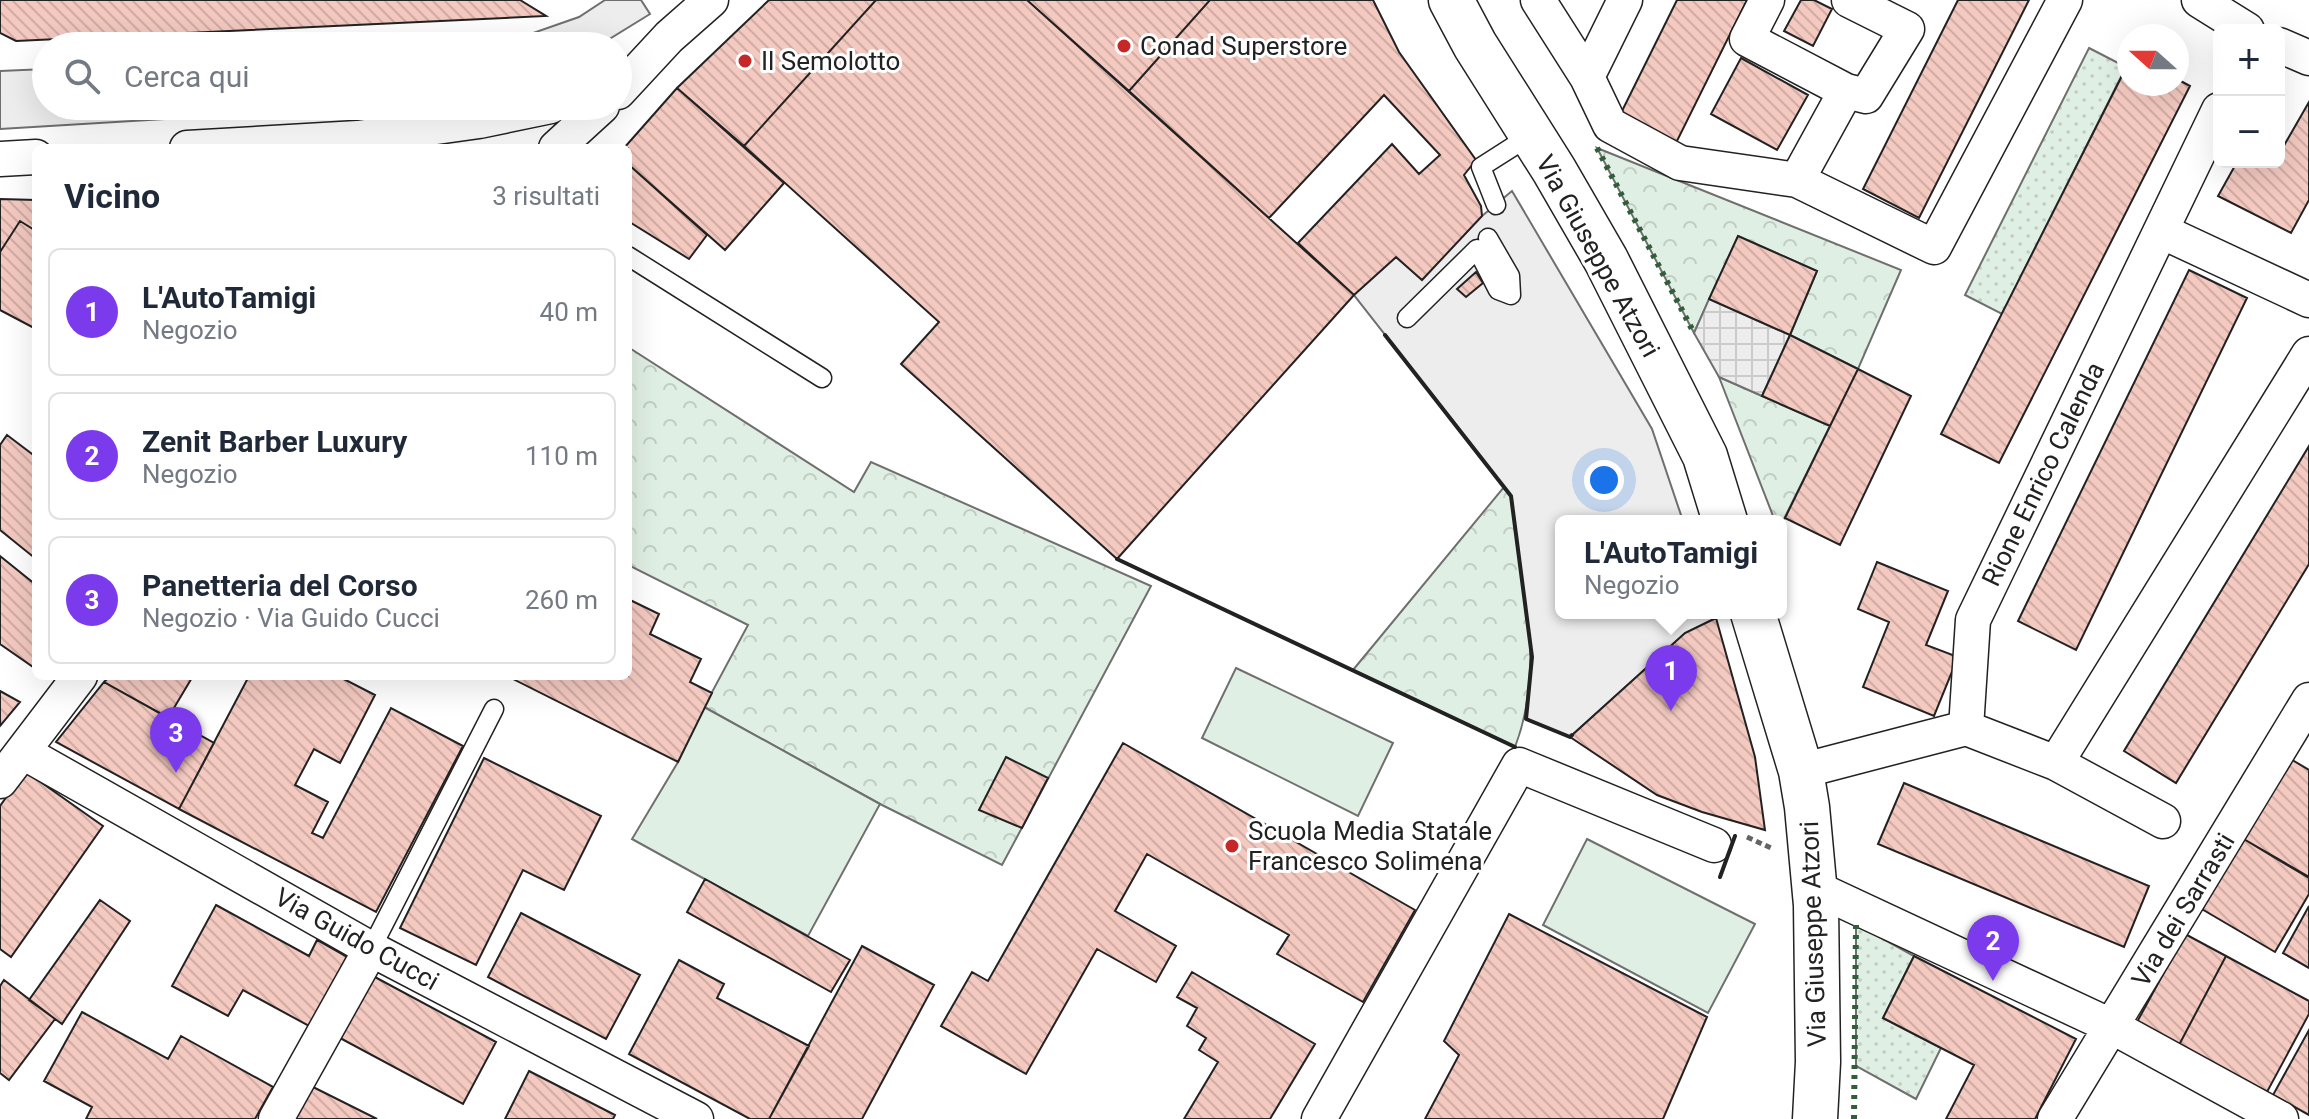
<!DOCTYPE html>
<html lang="it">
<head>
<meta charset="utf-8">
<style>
	body { margin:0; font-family:Roboto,sans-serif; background:#f2f2f3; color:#1f2937 }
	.controls { position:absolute; right:24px; top:24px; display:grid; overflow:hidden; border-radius:12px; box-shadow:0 8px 32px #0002 }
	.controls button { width:72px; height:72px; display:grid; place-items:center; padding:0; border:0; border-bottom:2px solid #e0e1e3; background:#fff; color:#1f2937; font:40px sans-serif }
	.compass { position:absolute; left:2117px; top:24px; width:72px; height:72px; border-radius:50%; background:#fff; box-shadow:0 8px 32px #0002; rotate:291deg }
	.you { position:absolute; left:1604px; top:480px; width:28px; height:28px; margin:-20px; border:6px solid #fff; border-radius:50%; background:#1a73e8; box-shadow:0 0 0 12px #1a73e833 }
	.badge { display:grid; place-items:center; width:52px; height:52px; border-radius:50%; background:#7c3aed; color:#fff; font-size:26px; font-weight:700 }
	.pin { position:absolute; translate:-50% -66px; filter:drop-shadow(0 2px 4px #0008) }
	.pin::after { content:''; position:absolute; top:42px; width:28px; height:24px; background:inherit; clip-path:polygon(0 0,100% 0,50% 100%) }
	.popup { position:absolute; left:1555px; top:515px; width:232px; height:104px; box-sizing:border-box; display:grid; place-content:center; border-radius:12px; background:#fff; filter:drop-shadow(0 2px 6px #0005); font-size:26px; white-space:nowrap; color:#747a83 }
	.popup b { font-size:30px; color:#1f2937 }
	.popup::after { content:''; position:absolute; left:50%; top:100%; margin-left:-16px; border:16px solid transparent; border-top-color:#fff }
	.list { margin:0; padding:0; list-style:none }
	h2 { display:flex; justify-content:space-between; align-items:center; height:104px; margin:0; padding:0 32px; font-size:34px }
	h2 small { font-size:26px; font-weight:400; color:#747a83 }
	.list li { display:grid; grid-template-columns:52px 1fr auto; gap:24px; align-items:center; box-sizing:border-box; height:128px; margin:0 16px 16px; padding:0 16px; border:2px solid #e0e1e3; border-radius:12px }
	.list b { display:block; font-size:30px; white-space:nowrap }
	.list p { margin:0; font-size:26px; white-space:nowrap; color:#747a83 }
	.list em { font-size:26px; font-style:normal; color:#747a83 }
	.icon { flex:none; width:44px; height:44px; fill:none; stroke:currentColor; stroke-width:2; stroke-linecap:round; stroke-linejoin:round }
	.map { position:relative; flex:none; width:2309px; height:1119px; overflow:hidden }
	.search { position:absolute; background:#fff; box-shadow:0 8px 32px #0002; left:32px; top:32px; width:600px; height:88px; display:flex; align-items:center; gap:20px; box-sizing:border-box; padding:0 28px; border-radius:44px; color:#747a83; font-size:30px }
	.panel { position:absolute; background:#fff; box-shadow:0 8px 32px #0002; left:32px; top:144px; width:600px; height:536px; border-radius:12px }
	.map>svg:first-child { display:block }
	.grass { fill:url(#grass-dots); stroke:#6f6f6f; stroke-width:2 }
	.park { fill:url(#park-crowns); stroke:#6f6f6f; stroke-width:2 }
	.garden { fill:#e0efe3; stroke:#6f6f6f; stroke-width:2 }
	.parking { fill:#ededed; stroke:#6f6f6f; stroke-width:2 }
	.plaza { fill:url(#plaza-grid); stroke:#6f6f6f; stroke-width:2 }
	.building { fill:url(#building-back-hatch); stroke:#222; stroke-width:2 }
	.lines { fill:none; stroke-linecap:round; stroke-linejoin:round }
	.lane-casing { stroke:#222; stroke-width:21 }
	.street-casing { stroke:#222; stroke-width:37 }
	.primary-casing { stroke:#222; stroke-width:47 }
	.path { stroke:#646464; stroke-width:5; stroke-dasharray:6 4; stroke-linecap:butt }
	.lane { stroke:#fff; stroke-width:18 }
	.street { stroke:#fff; stroke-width:34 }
	.primary { stroke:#fff; stroke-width:44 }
	.hedge { stroke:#2f5e38; stroke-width:6; stroke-dasharray:4 6; stroke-linecap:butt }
	.wall { stroke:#222; stroke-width:4 }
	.poi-dot { fill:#c62828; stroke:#fff; stroke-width:3 }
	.labels { text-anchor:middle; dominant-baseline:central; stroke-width:6; stroke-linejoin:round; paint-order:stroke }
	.poi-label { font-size:26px; fill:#222; stroke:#fff; text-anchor:start }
	.street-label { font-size:26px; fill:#222; stroke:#fff }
</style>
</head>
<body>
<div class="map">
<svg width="2309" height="1119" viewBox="0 0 2309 1119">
	<defs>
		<pattern id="grass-dots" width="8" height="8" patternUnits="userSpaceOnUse" patternTransform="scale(2)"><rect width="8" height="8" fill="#e0efe3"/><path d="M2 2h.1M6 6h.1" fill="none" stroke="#c0cdc2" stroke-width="1.8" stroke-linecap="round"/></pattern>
		<pattern id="park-crowns" width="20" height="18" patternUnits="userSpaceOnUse" patternTransform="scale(2)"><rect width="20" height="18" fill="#e0efe3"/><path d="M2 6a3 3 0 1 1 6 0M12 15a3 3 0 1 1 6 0" fill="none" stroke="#c0cdc2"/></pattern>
		<pattern id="plaza-grid" width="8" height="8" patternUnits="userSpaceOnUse" patternTransform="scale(2)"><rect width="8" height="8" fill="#ededed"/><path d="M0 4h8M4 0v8" fill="none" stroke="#cbcbcb"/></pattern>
		<pattern id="building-back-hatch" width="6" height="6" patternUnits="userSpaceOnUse" patternTransform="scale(2)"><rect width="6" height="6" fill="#f3c9c0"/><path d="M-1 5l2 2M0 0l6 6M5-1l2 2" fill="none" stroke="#d0aca5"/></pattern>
	</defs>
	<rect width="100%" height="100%" fill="#fff"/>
	<path class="grass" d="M2089 48 2126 67 2002 314 1965 295Z
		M1856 924 1914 956 1883 1018 1941 1048 1916 1099 1856 1066Z"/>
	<path class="park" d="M1597 148 1901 270 1858 369 1790 335 1817 271 1738 236 1694 333Z
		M628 347 854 492 871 462 1151 586 1002 865 880 804 704 707 748 625 628 565Z
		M1719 377 1830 426 1781 525V521H1775Z
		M1504 487 1511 496C1522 578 1546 667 1515 747L1353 670Z"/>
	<path class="garden" d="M1236 668 1393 743 1358 816 1202 738Z
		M704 707 880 804 808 936 632 839 678 762Z
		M1587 839 1755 924 1708 1013 1543 925Z"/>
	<path class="parking" d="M605 0H641L650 14 598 46H496L579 17Z
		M46 69V106H381L0 129V71Z
		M1512 191 1652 429 1683 521H1561V613H1715L1716 618 1685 633 1570 737 1526 719 1532 657 1511 496 1354 295 1396 257 1422 279 1482 216Z"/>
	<path class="plaza" d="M1709 299 1790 335 1762 396 1719 377 1694 333Z"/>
	<path class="building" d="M0 0H520L546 16 16 41 0 33Z
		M769 0H876L744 146 677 88Z
		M876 0H1027L1354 295 1117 559 901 364 939 322 744 146Z
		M1027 0H1210L1129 91Z
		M1210 0H1373L1399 52 1476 160 1464 175 1481 206 1482 216 1422 280 1396 257 1354 295 1298 243 1392 144 1419 174 1440 155 1384 95 1269 218 1129 91Z
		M1677 0H1747L1676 143 1620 115Z
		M1801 0H1814L1832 9 1813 46 1784 31Z
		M1958 0H2029L1919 218 1863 189Z
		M1741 58 1808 95 1777 150 1711 114Z
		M2129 62V84H2177V79L2190 86 1999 463 1941 434Z
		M677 88 784 183 725 250 628 164V148H624Z
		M2309 102V200L2291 233 2218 196 2237 162H2279V147L2282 149Z
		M628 164 707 235 689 259 628 221Z
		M0 199 36 200V231L20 221 0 252Z
		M20 221 36 231V329L0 310V252Z
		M1738 236 1817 271 1790 335 1709 299Z
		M2189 270 2247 298 2076 650 2018 621Z
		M1476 272 1483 283 1466 297 1457 289Z
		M1790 335 1858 369 1830 426 1762 396Z
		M1858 369 1911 396 1840 545 1785 518Z
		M7 435 36 457V559L0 530V445Z
		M2309 446V564L2176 783 2124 751Z
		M0 556 36 585V669L0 644Z
		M1877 562 1948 591 1926 645 1958 657 1934 716 1863 687 1889 622 1858 609Z
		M628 599 659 614 650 634 701 659 690 682 712 693 678 762 507 676H628Z
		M1716 618 1755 757 1765 830 1702 812 1657 795 1570 737 1685 633Z
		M110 676H193L168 718 104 682Z
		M249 676H338L375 695 340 763 314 749 295 785 328 802 312 833 323 838 391 708 463 746 376 912 179 809Z
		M104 682 214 743 179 809 56 742Z
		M0 691 20 702 0 726Z
		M1123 743 1415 910 1363 1002 1277 954 1289 935 1147 854 1115 911 1176 946 1156 982 1097 949 1026 1074 941 1026 972 972 988 981Z
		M1006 757 1048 778 1022 828 979 810Z
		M484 758 601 816 564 890 523 870 476 965 400 928Z
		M2289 758 2309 770V877L2242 838Z
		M25 771 103 826 11 957 0 949V806Z
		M1904 783 2149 886 2124 947 1878 844Z
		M2242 838 2309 878V894L2275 952 2200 908Z
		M705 879 850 960 831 992 687 912Z
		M100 900 130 921 62 1024 29 1000Z
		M216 905 309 956 317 940 347 957 309 1026 243 990 228 1016 172 986Z
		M2309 906V968L2283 953Z
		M521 913 640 975 606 1039 488 977Z
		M1509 914 1707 1017 1663 1119H1425L1459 1055 1444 1041Z
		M2185 934 2226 956 2179 1045 2137 1022Z
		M862 946 934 985 862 1119H769Z
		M1914 956 2076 1039 2035 1119H1946L1974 1065 1883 1018Z
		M2226 956 2309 1001V1014L2267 1092 2179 1045Z
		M679 960 724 984 717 998 809 1046 769 1119H750L629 1054Z
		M1192 972 1315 1044 1270 1119H1184L1218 1062 1199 1050 1206 1038 1187 1026 1197 1008 1177 997Z
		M373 976 496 1042 463 1104 340 1038Z
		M4 980 55 1019 9 1080 0 1073V986Z
		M82 1012 168 1059 181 1036 273 1087 255 1119H86L92 1107 44 1081Z
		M2309 1030V1115L2273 1095Z
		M529 1071 615 1115 613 1119H505Z
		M307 1084 377 1119H289Z"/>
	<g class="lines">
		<g class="lane-casing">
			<path id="lane" d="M1496 205 1481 167 1531 135
				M628 256 822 378
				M1407 318 1477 249 1498 290 1511 295 1510 276 1488 238
				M371 949 494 709"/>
		</g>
		<g class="street-casing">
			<path id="street" d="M1538 0 1587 77
				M1625 0 1587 77 1610 125 1680 163 1797 180 1934 247 2065 0
				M1767 0 1747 39 1846 91 1797 180
				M2199 0 2247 30
				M2279 45 2309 58
				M1846 91 1866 96 1907 29 1849 0
				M618 92 669 37 711 0
				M187 148 358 138 479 121 551 106
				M556 148 602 106
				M0 159 36 157
				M2161 231 2309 300
				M1966 728 1973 620 2219 110
				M23 752 371 949 696 1119
				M2056 763 2309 354
				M1801 771 1966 728 2056 763 2163 821
				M0 781 80 676
				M1815 888 2113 1027 2281 1119
				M276 1119 371 949
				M1319 1119 1519 765 1714 845
				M2055 1119 2309 700"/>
		</g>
		<g class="primary-casing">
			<path id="primary" d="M1451 0 1475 45 1554 170 1606 260 1705 456 1725 521
				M1753 613 1801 771 1807 807 1816 905 1818 1062 1815 1119"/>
		</g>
		<path class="path" d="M1747 837 1771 848"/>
		<use href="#lane" class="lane"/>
		<use href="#street" class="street"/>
		<use href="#primary" class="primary"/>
		<path class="hedge" d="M1597 148 1694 333
			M1854 1119 1856 924"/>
		<path class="wall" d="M1385 335 1511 496 1532 657 1526 719 1570 737 1572 735
			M1117 559 1515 747
			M1720 877 1735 836"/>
	</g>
	<g class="poi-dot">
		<circle cx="1124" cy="46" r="8"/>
		<circle cx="745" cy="61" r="8"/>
		<circle cx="1232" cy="846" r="8"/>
	</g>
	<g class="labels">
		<g class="poi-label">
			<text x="1140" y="46">Conad Superstore</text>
			<text x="761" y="61">Il Semolotto</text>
			<text x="1248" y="831">Scuola Media Statale<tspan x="1248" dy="30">Francesco Solimena</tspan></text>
		</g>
		<g class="street-label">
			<text transform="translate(1598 256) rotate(61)">Via Giuseppe Atzori</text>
			<text transform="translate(2043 474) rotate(-64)">Rione Enrico Calenda</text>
			<text transform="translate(2183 910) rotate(-59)">Via dei Sarrasti</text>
			<text transform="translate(1813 934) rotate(-92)">Via Giuseppe Atzori</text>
			<text transform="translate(357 939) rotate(29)">Via Guido Cucci</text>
		</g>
	</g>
</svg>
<div class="controls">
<button>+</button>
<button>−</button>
</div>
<svg class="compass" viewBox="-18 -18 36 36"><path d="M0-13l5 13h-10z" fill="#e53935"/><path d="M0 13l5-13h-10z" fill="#747a83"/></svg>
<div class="you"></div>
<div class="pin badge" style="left:1671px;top:711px">1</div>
<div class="popup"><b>L'AutoTamigi</b>Negozio</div>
<div class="pin badge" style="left:1993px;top:981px">2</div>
<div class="pin badge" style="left:176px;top:773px">3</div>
<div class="search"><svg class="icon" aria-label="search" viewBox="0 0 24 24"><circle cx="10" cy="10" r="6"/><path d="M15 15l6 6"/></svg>Cerca qui</div>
<section class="panel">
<h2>Vicino<small>3 risultati</small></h2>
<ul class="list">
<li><span class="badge">1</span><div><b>L'AutoTamigi</b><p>Negozio</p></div><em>40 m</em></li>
<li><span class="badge">2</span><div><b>Zenit Barber Luxury</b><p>Negozio</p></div><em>110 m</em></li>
<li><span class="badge">3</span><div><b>Panetteria del Corso</b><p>Negozio · Via Guido Cucci</p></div><em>260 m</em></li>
</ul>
</section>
</div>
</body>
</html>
